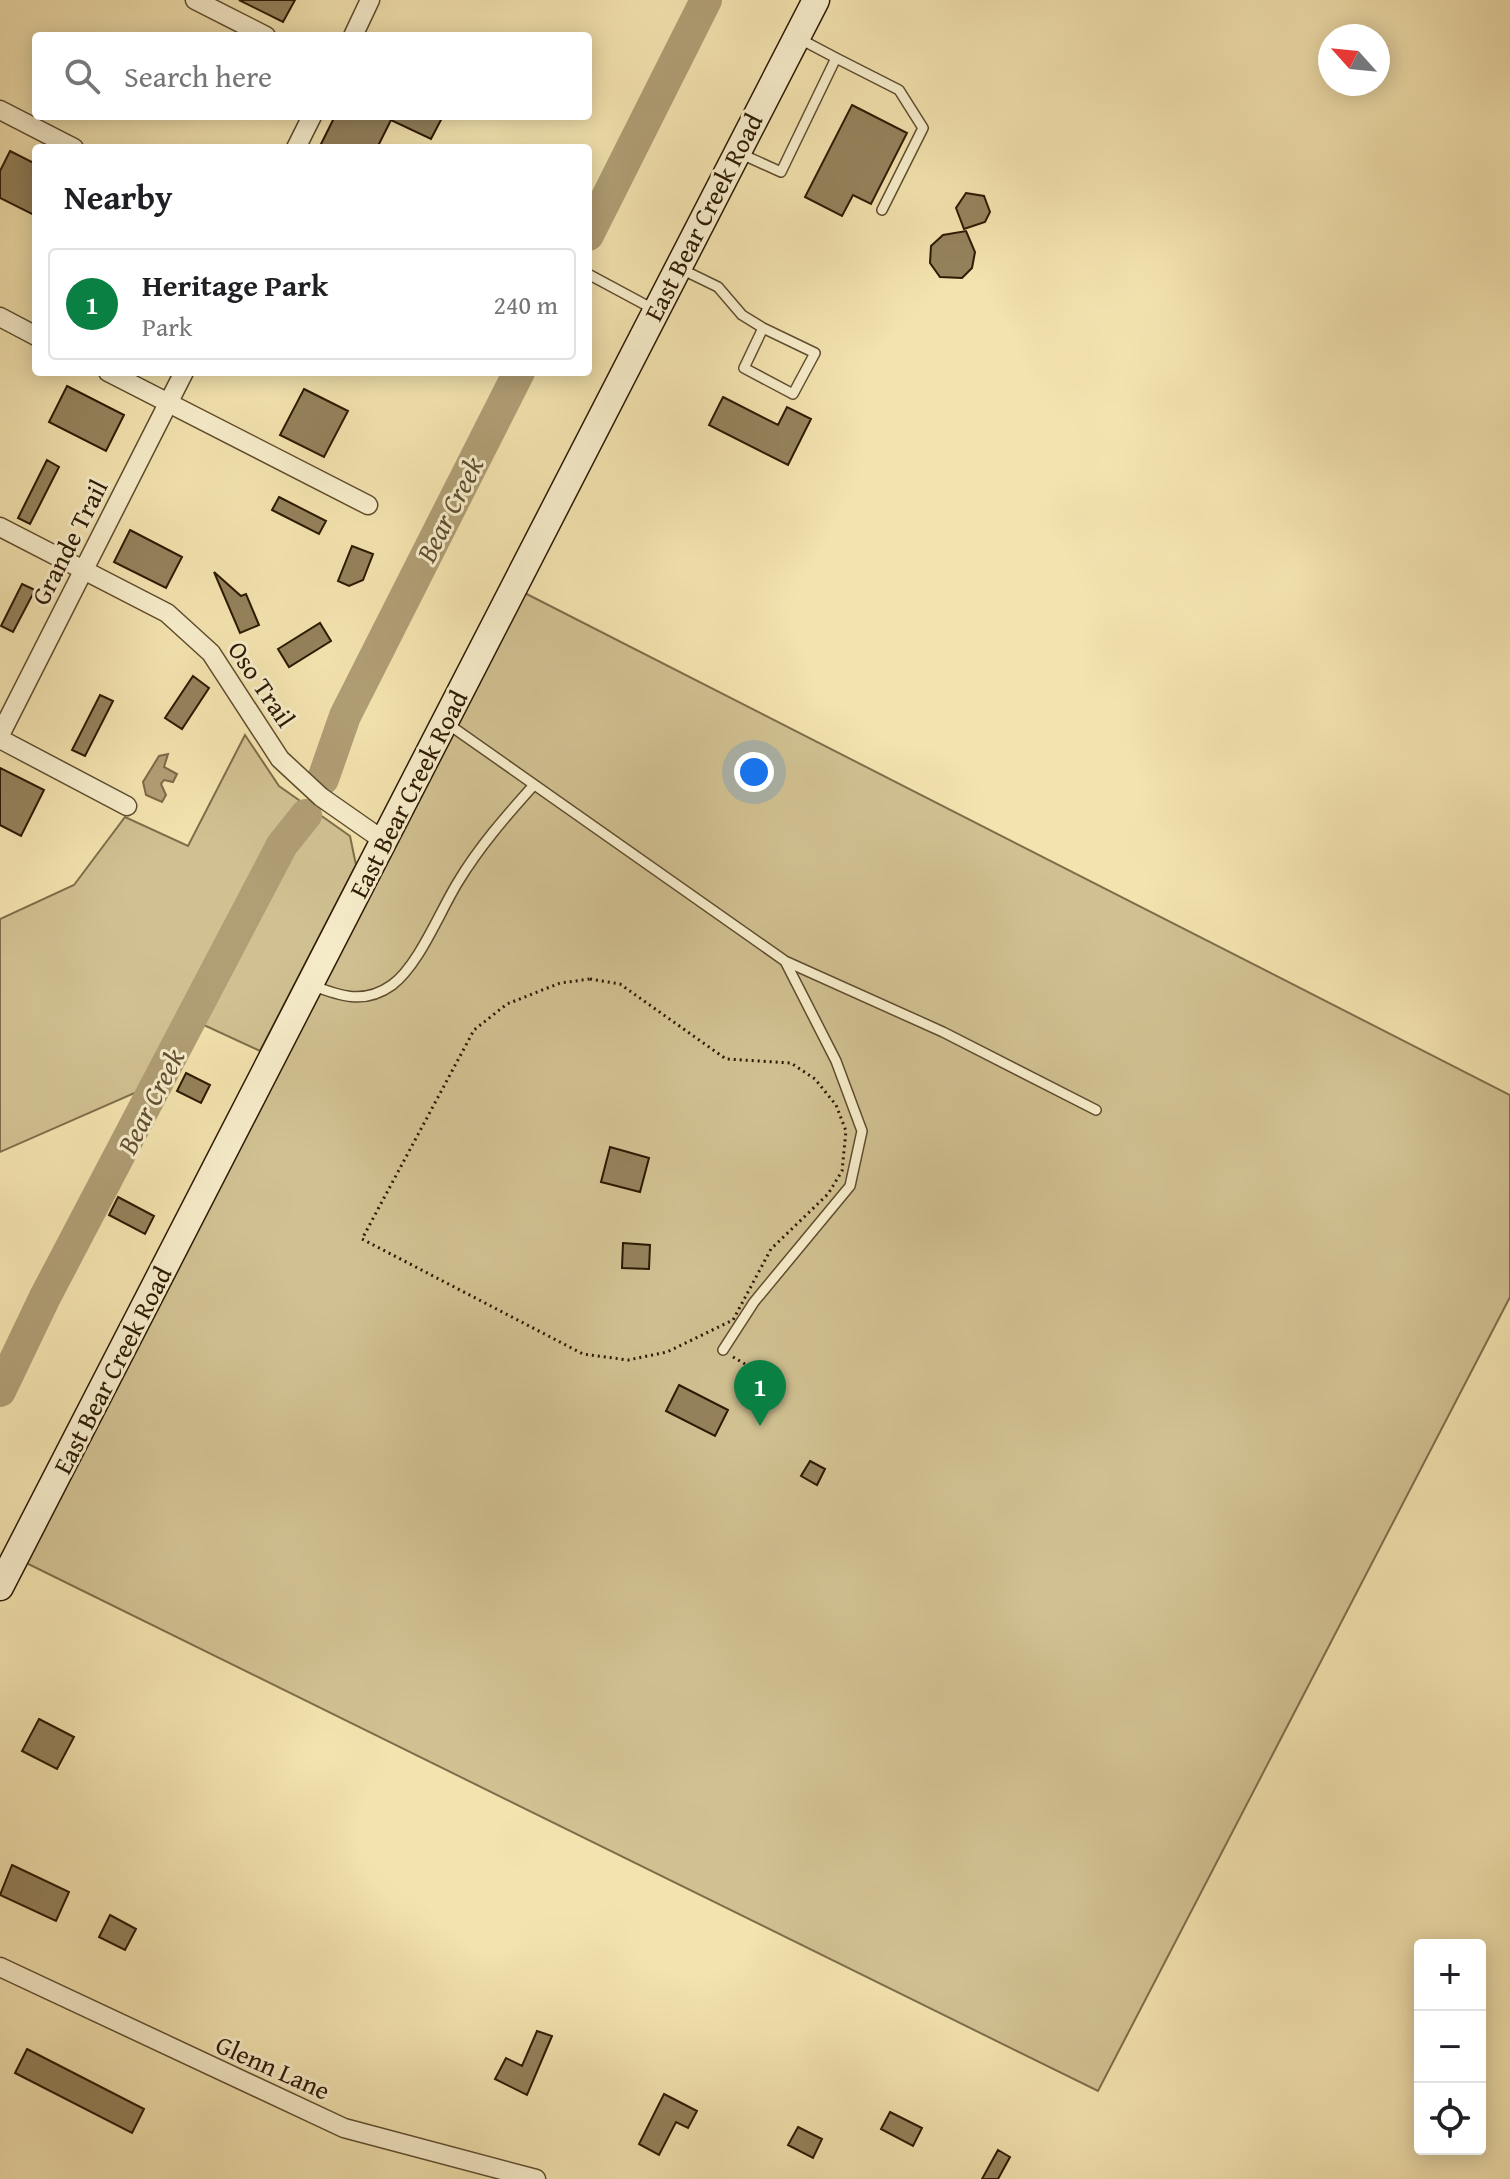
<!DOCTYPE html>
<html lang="en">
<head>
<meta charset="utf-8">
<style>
	body { margin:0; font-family:"Gentium Book Plus",serif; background:#f2f2f2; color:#202124 }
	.controls { position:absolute; right:24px; bottom:24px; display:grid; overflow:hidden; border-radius:8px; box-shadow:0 4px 20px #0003 }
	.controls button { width:72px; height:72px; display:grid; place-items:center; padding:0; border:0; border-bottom:2px solid #e0e0e0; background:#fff; color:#202124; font:40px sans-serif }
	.compass { position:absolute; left:1318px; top:24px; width:72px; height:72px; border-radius:50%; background:#fff; box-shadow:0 4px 20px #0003; rotate:297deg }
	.you { position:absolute; left:754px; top:772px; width:28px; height:28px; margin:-20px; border:6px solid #fff; border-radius:50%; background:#1a73e8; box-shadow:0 0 0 12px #1a73e833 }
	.badge { display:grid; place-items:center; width:52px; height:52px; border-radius:50%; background:#0b8043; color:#fff; font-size:26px; font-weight:700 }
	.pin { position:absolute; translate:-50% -66px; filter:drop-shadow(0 2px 4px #0008) }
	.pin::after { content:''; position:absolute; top:42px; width:28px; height:24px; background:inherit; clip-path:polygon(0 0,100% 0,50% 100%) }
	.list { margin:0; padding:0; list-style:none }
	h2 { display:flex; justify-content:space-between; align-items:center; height:104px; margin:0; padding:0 32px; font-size:34px }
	h2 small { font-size:26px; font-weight:400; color:#757577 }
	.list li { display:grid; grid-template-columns:52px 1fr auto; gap:24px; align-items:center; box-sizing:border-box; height:112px; margin:0 16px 16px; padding:0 16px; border:2px solid #e0e0e0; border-radius:8px }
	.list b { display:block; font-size:30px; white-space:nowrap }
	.list p { margin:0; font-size:26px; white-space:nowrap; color:#757577 }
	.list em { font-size:26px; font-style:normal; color:#757577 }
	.icon { flex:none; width:44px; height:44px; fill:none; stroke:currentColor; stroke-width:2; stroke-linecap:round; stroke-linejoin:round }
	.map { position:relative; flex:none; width:1510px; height:2179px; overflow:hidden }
	.search { position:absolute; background:#fff; box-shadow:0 4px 20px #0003; left:32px; top:32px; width:560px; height:88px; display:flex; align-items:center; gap:20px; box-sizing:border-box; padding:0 28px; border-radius:8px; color:#757577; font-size:30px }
	.panel { position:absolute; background:#fff; box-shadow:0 4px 20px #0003; left:32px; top:144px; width:560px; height:232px; border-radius:8px }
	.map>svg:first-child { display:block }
	.green { fill:#d1c192; stroke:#7f6d4a; stroke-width:2 }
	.water { fill:#b09e75; stroke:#7c6947; stroke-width:2 }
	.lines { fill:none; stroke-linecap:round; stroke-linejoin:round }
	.river { stroke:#b09e75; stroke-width:32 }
	.building { fill:#94825c; stroke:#2d1903; stroke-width:2 }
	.lane-casing { stroke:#5e4c2e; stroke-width:12 }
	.street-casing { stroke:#5e4c2e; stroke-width:21 }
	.secondary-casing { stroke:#2d1903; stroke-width:29 }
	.path { stroke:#2d1903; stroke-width:3; stroke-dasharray:2 4; stroke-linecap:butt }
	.lane { stroke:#f7edcb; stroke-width:9 }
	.street { stroke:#f7edcb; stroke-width:18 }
	.secondary { stroke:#f7edcb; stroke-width:26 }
	.labels { text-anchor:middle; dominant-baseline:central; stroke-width:6; stroke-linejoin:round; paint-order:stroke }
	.street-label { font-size:26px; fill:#2d1903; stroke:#f7edcb }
	.water-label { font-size:28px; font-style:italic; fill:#614e31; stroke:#f7edcb }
</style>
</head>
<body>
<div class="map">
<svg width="1510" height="2179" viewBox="0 0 1510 2179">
	<rect width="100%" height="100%" fill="#f3e3af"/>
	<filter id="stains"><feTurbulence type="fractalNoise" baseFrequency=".0025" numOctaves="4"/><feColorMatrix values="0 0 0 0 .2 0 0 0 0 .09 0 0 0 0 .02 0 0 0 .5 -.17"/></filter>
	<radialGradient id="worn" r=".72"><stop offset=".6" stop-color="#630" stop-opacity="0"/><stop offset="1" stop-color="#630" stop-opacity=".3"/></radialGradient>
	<path class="green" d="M509 585 1510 1095V1297L1098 2091 10 1555Z
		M245 735 279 786 350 836 356 865 260 1051 191 1019 146 1088 0 1152V919L74 885 125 817 188 846Z"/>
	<path class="water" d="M168 754 164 767 177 774 173 782 164 780 161 784 166 795 162 802 146 795 143 782 159 756Z"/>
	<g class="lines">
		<path class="river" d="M588 235 706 0
			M323 779 345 716 519 372
			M0 1391 45 1297 282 845 306 815"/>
	</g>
	<path class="building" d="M239 0H295L283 22Z
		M852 105 907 133 871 204 853 195 842 216 805 197Z
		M335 116H443L431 139 391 120 377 148H319Z
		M10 151 36 164V216L0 198V171Z
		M966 193 984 196 990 212 985 222 964 229 956 208Z
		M966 231 975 252 972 268 962 278 940 277 930 263 931 246 943 235Z
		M67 386 124 415 106 451 49 422Z
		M304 389 348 411 324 457 280 435Z
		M723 397 778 425 787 407 811 419 788 465 709 425Z
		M47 460 59 467 30 524 18 518Z
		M279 497 326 521 319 534 272 510Z
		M130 530 182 557 166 588 114 562Z
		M352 546 373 554 363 580 349 586 338 581Z
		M214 572 241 596 246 594 259 625 240 633Z
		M22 584 35 590 13 632 1 626Z
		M320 623 331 641 289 667 278 649Z
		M193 676 209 688 182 729 165 718Z
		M100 695 113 701 85 756 72 750Z
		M0 768 44 790 21 836 0 825Z
		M186 1073 210 1085 201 1103 177 1091Z
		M610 1147 649 1158 640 1192 601 1182Z
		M118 1197 154 1216 145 1234 109 1215Z
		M623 1243 650 1245 649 1269 622 1268Z
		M679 1385 728 1410 715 1436 666 1411Z
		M810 1461 825 1469 817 1485 801 1476Z
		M39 1719 74 1737 57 1769 22 1751Z
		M12 1865 69 1892 56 1921 0 1895Z
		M110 1915 136 1929 125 1950 99 1937Z
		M537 2031 552 2036 527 2095 495 2079 506 2058 522 2066Z
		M27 2049 144 2109 132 2133 15 2073Z
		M664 2094 697 2111 688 2128 676 2122 659 2155 639 2144Z
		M890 2112 922 2128 913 2146 881 2129Z
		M798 2127 822 2139 813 2158 788 2145Z
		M998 2150 1010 2157 998 2179H982Z"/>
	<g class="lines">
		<g class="lane-casing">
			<path id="lane" d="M800 39 836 58
				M739 153 781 172 836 58 899 90 923 128 882 210
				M679 268 718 287 742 315 763 328
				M588 274 655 310
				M763 328 815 353 793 394 744 368Z
				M448 724 785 961 943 1032 1096 1110
				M311 985C340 996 364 1005 392 985 419 965 440 911 458 882 479 847 506 816 533 786
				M723 1350 754 1302 850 1186 862 1131 836 1061 785 961"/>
		</g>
		<g class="street-casing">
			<path id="street" d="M195 0 266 36
				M353 36 370 0
				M0 110 74 148
				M296 148 312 116
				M0 317 36 336
				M108 372 368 505
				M0 527 167 613 211 653 280 759 321 797 384 841
				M0 735 184 372
				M0 739 127 806
				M0 1967 344 2128 536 2179"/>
		</g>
		<g class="secondary-casing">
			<path id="secondary" d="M0 1587 816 0"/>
		</g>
		<path class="path" d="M590 979 620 984 726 1059 791 1063 815 1079 836 1105 846 1131 842 1171 828 1194 771 1249 733 1320 667 1352 628 1360 583 1354 362 1239 474 1030 507 1004 560 983Z
			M733 1357 745 1364"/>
		<use href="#lane" class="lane"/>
		<use href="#street" class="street"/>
		<use href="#secondary" class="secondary"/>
	</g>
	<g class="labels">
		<g class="street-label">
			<text transform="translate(703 217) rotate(-63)">East Bear Creek Road</text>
			<text transform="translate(69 542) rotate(-63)">Grande Trail</text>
			<text transform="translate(262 684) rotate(56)">Oso Trail</text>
			<text transform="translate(408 794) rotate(-63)">East Bear Creek Road</text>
			<text transform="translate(112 1370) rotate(-63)">East Bear Creek Road</text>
			<text transform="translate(273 2067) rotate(24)">Glenn Lane</text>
		</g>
		<g class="water-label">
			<text transform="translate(449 509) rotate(-63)">Bear Creek</text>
			<text transform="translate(150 1101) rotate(-63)">Bear Creek</text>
		</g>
	</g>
	<rect width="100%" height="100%" filter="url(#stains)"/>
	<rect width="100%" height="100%" fill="url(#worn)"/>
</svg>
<div class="controls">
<button>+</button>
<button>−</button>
<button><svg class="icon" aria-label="locate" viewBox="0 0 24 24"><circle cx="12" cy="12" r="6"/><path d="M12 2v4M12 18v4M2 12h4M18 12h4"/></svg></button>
</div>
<svg class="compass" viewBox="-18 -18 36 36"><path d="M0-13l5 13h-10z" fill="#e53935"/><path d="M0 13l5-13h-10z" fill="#757577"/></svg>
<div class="you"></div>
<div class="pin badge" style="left:760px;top:1426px">1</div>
<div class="search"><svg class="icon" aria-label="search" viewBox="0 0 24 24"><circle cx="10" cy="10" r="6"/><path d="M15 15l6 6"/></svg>Search here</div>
<section class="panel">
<h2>Nearby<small></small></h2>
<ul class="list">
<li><span class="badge">1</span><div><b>Heritage Park</b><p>Park</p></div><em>240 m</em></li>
</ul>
</section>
</div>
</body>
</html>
